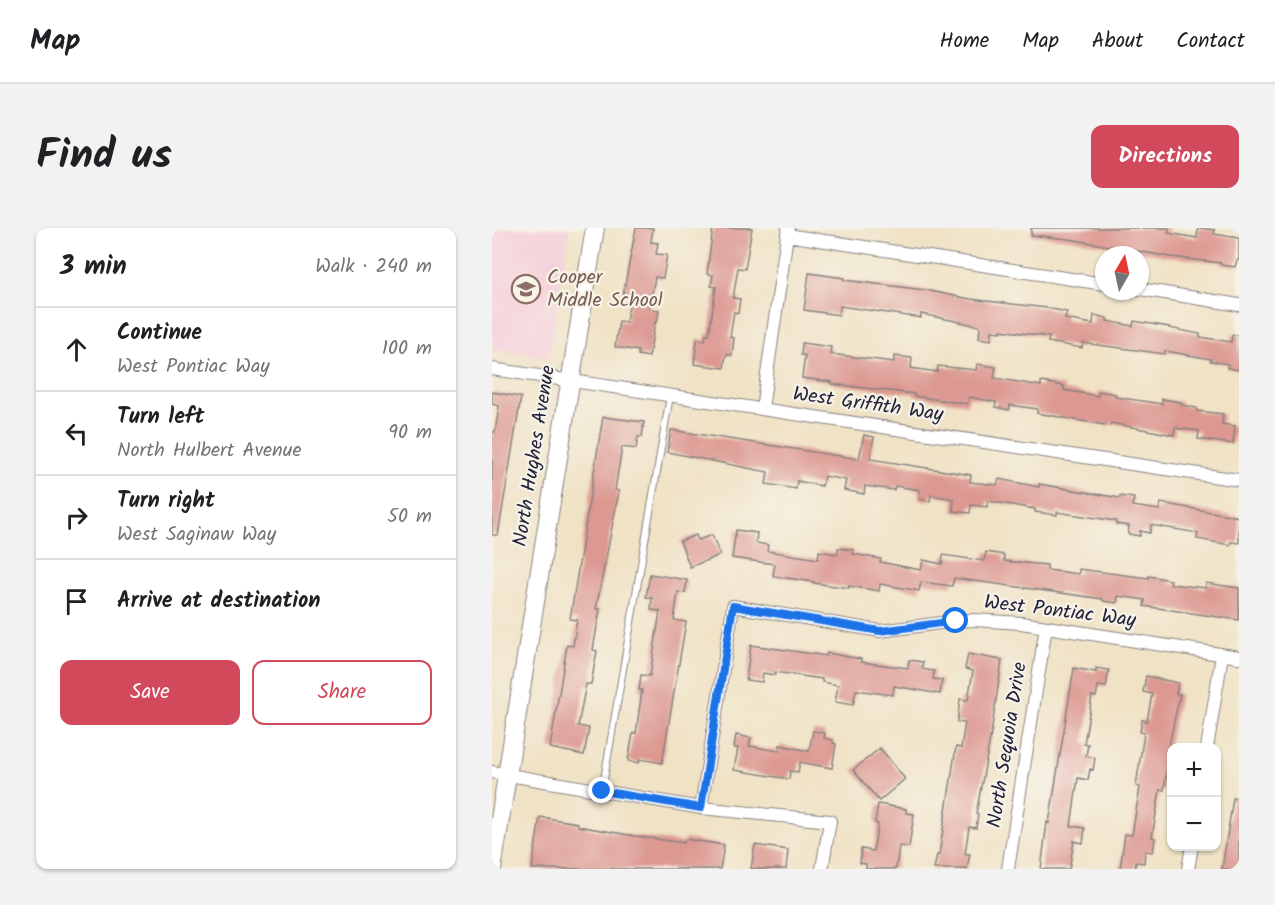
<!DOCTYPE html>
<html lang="en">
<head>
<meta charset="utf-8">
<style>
	body { margin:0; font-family:Kalam,sans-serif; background:#f2f2f2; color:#202124 }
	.controls { position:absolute; right:18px; bottom:18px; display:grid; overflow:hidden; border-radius:12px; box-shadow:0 2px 4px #0004 }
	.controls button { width:54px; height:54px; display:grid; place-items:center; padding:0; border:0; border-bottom:2px solid #e0e0e0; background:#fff; color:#202124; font:30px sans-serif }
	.compass { position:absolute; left:603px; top:18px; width:54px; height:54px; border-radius:50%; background:#fff; box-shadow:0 2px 4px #0004; rotate:9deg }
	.stop { position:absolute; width:18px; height:18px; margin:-14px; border:4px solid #1a73e8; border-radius:50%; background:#fff }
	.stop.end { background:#1a73e8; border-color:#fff; box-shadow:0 2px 6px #0008 }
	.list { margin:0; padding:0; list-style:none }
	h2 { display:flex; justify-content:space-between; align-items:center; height:78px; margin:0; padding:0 24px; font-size:26px }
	h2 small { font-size:20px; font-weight:400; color:#757577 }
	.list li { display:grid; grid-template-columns:39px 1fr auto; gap:18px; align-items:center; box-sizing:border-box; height:84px; padding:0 24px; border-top:2px solid #e0e0e0 }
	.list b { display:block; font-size:22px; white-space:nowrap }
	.list p { margin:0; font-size:20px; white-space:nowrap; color:#757577 }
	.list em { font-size:20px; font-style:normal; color:#757577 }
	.actions { display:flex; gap:12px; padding:18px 24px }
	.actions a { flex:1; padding:14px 0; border:2px solid #d1495b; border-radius:12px; text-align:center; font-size:21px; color:#d1495b }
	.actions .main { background:#d1495b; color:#fff }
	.icon { flex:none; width:33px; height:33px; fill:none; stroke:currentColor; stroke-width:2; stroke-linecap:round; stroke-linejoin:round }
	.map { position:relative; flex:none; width:747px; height:641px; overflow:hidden; border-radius:12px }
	header { display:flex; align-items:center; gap:36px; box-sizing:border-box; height:84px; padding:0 30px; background:#fff; border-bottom:2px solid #e0e0e0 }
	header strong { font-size:28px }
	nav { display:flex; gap:33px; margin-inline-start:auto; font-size:21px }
	.intro { display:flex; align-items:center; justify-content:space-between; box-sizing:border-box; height:144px; padding:0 36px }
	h1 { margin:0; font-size:42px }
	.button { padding:15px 27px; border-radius:12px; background:#d1495b; color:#fff; font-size:21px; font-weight:700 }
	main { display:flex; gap:36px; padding:0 36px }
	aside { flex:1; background:#fff; border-radius:12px; box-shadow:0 2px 4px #0004 }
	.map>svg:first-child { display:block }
	.built { fill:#f5cfda }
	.building { fill:#dc9891 }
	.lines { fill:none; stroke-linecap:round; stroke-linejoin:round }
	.lane-casing { stroke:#898280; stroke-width:8 }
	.street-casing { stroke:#898280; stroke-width:14 }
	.secondary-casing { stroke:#898280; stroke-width:20 }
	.lane { stroke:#fff; stroke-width:6 }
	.street { stroke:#fff; stroke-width:12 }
	.secondary { stroke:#fff; stroke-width:18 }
	.route { stroke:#1a73e8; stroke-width:8 }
	.labels { text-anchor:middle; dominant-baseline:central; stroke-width:4.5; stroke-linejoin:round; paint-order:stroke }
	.education-label { font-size:20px; fill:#785e54; stroke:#f7f3e8; text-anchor:start }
	.street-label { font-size:20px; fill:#22223b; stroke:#f7f3e8 }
</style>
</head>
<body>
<header>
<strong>Map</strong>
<nav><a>Home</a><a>Map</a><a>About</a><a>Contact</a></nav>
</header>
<div class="intro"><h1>Find us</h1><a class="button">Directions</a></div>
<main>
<aside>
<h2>3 min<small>Walk · 240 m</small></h2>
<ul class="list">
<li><svg class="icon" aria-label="ahead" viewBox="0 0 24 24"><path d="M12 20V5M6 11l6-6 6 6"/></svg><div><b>Continue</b><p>West Pontiac Way</p></div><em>100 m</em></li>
<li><svg class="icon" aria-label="left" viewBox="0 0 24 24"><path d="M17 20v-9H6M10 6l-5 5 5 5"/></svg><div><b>Turn left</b><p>North Hulbert Avenue</p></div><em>90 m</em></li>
<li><svg class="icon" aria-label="right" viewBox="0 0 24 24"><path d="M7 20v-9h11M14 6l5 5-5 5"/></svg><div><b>Turn right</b><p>West Saginaw Way</p></div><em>50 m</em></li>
<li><svg class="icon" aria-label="arrive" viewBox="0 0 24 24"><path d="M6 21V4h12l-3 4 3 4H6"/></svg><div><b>Arrive at destination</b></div></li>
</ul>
<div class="actions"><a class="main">Save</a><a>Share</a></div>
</aside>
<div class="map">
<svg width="747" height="641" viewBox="0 0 747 641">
	<rect width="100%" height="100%" fill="#f7f3e8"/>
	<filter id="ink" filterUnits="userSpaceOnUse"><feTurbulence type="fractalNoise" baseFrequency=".0167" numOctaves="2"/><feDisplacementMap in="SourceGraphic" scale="12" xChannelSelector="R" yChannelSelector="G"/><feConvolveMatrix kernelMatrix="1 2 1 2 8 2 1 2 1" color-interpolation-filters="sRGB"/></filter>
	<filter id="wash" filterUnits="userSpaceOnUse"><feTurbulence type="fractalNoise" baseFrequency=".008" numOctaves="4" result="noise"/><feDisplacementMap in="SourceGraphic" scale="24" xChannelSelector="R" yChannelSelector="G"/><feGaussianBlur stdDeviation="1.35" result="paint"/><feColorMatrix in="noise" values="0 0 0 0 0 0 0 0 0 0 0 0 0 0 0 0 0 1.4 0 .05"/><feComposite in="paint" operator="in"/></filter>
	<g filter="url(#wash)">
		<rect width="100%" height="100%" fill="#f0e2c5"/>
		<path class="built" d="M0 0H78L57 130 0 121Z"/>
		<g id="blocks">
			<path class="building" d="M144 0H161L159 14 166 15 164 26 175 27 171 50 163 49 157 81 167 82 165 94H163L157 129 146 127V123L123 119 127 93 134 94 139 68 131 67Z
				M221 0H260L253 41 246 40 241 70 248 71 246 85 242 84 238 109 242 110 240 127H234L232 140 202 136 205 111 213 112 214 106H217L224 59 219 58 221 47 215 46Z
				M539 0H677L676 5 705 10 706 0 723 2 722 6 747 10V32H745L743 39 729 37V35L679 29 577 11 539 7Z
				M317 45 352 50V52L433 62 478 71 555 80 575 84 573 91 601 96 602 87 615 90V93L641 98 642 93 677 99V100L708 106V109L739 114 740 107H747V142L735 140 736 136 718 133 719 131 673 123V126L591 115 590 120 556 114 557 109 509 102V104L500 103 499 112 487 110 488 98 429 86V90L348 78 347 87 312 82Z
				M310 115 339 119 338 126 402 134V128L420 130 419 140 445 144 446 138 484 142 485 136 504 139 502 150 549 158V154L572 158V162L606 168 607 163 624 166 623 169 670 176V171L689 174V177L705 180V183L731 186 730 196 743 198 741 216 706 211 707 203 683 200 682 207 619 195 618 198 545 185V181L518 177 517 182 503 179 504 174 477 169 475 176 422 168V166L340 156V154L310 150 313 127H309Z
				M0 164 29 169 6 307H0V204H3L7 178 0 176Z
				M111 189 152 194 150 209H146L144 221 130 219 123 262 127 263 104 381H108L101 422 105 423 99 456H94L86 498 97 500 92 527 58 520 75 417 81 418 85 392 78 391Z
				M179 202 367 231 372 207 382 209 378 231 479 247 478 254 505 257 507 251 547 259V256L628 270V268L642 270 640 278 667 282 669 275 747 289V315L739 314 738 317 705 311 706 305 659 297 658 305 648 303V308L636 306 637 298 624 296V293L565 284V287L543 284V281L496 273 495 279 479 277 478 285 461 283 462 271 439 267 438 273 427 271 428 262 403 258 402 262 373 258 372 266 352 262 354 252 332 248 330 258 305 253 304 261 274 256 276 244 175 224Z
				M244 302 265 305 264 315 276 317 275 323 326 331 327 323 346 326V320L362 322 361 326 389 331 388 334 429 342 431 332 450 336 451 327 492 333 494 324 512 327V333L555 337V342L587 346V341L656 350 657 348 679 352 678 356 714 360V355L747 360V392L652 378 653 372 626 368 625 375 611 373V371L462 350 460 358 429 354 427 363 388 356 387 363 357 358V360L322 355V354L281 348 283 336 240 330Z
				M204 307 206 312 220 307 228 327 198 339 188 313Z
				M158 346 195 352 193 365 186 364 182 392 194 394 170 535 148 531 147 535 136 533 141 505H144L150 462H147L149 447 158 448 168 383 159 382 160 370 154 369Z
				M259 417 334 428 335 425 369 431V434L416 440 417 432 431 434 430 441 442 443 441 451 450 452 448 466 402 458 401 467 364 462 361 477 343 474 346 457 330 454V451L283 444V447L271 445 270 454 254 452Z
				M476 426 510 432 499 506 484 586H486L484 600 477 599 473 626H478L475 641H442L445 627H447L464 519 469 520 473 495 465 494 468 471 476 472 481 443 473 441Z
				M582 440 604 444V440L617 442 614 459 606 458 604 469 600 468 592 516H596L594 528 603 530 601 542 598 541 596 552 586 550 579 598 593 600 591 615 582 613 577 641H549L555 594 557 595Z
				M654 448 686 455 684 466H688L675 526 677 527 672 562H668L660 609 663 610 661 624 653 623 652 635 644 634 643 641H628L633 606 640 607 648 559 644 558 652 505 648 504 650 492 655 493 660 466 651 464Z
				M321 503 333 505 332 510 341 512V515L344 516 340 540 308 534 306 544 298 543 297 551 242 542 246 520H242L244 507 259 510 257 518 287 523 288 517 317 523Z
				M388 520 413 551 387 573 361 542Z
				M741 570H747V641H730Z
				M386 576 414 581V585L422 586 417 619 407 618 404 641H374V636L368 635 369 621 381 623 386 596 383 595Z
				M48 589 86 595V598L143 608 192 615 193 611 232 617 228 641H40Z
				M263 617 296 622 294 641H259Z"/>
		</g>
	</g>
	<g filter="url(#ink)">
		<use href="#blocks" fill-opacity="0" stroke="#898280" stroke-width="1.5"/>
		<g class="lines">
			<g class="lane-casing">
				<path id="lane" d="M110 563 178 168"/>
			</g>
			<g class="street-casing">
				<path id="street" d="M295 7 612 56
					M648 61 747 77
					M0 141 747 252
					M270 181 296 0
					M715 520 730 427
					M0 544 209 580 338 593 330 641
					M209 580 241 378 388 403 464 393 482 392 529 395 747 429
					M516 641 554 399
					M696 641 700 618"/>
			</g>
			<g class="secondary-casing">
				<path id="secondary" d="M0 641 103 0"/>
			</g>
			<use href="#lane" class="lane"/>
			<use href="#street" class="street"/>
			<use href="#secondary" class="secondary"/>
		</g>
	</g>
	<g class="lines" filter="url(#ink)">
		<path class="route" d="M110 563 209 580 241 378 388 403 464 393"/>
	</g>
	<defs>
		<g id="school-ring" transform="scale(1.5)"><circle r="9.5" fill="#f7f3e8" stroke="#8d6e63" stroke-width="1.5"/><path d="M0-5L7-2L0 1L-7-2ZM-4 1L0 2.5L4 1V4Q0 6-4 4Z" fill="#8d6e63"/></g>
	</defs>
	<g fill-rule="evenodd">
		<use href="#school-ring" x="34" y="61"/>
	</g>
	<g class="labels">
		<g class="education-label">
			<text x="55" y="50">Cooper<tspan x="55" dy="23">Middle School</tspan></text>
		</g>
		<g class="street-label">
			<text transform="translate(376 177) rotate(8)">West Griffith Way</text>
			<text transform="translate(43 228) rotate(-81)">North Hughes Avenue</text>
			<text transform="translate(568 384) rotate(7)">West Pontiac Way</text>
			<text transform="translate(516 517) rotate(-81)">North Sequoia Drive</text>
		</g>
	</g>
</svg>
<div class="controls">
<button>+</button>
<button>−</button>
</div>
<svg class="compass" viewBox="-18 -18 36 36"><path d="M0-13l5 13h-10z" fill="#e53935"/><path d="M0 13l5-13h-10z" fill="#757577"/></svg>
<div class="stop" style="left:464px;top:393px"></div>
<div class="stop end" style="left:110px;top:563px"></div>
</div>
</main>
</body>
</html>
